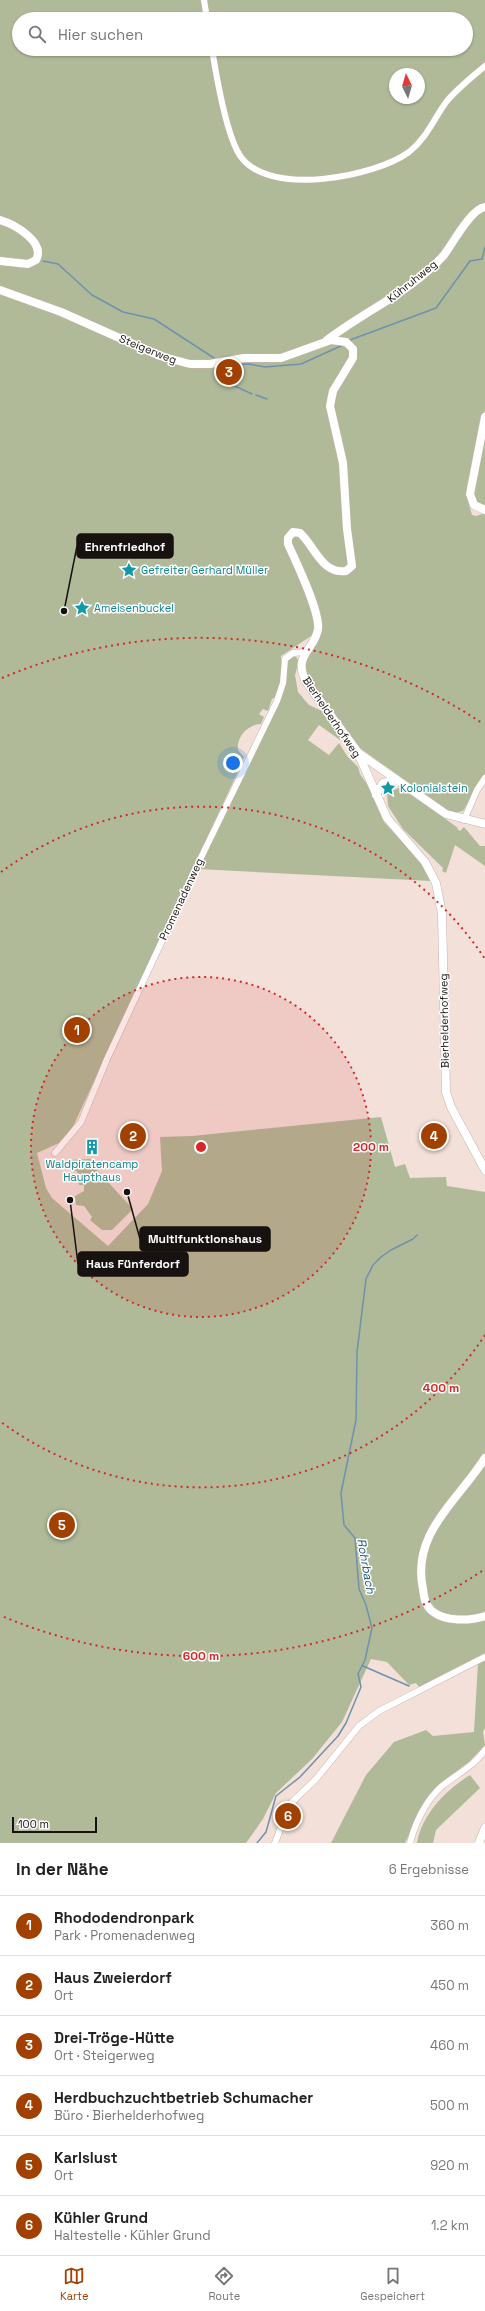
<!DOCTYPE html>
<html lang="de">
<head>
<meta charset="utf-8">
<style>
	body { margin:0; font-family:"Space Grotesk",sans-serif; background:#f2f2f2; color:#222 }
	.compass { position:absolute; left:389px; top:68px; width:36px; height:36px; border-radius:50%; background:#fff; box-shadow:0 1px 3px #0004; rotate:355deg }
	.scale { position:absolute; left:12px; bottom:10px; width:85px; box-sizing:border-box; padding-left:4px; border:2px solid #17110f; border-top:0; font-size:11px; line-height:14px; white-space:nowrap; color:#17110f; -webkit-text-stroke:3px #fff; paint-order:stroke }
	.you { position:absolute; left:233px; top:763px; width:14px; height:14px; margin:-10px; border:3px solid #fff; border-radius:50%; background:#1a73e8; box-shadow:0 0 0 6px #1a73e833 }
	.badge { display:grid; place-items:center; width:26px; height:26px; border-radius:50%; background:#a24000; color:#fff; font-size:13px; font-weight:700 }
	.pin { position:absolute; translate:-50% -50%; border:2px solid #fff; box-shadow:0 1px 4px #0006 }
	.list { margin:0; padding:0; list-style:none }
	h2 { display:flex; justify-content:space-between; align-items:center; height:52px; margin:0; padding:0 16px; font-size:17px }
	h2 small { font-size:13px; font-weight:400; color:#767676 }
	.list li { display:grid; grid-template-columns:26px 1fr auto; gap:12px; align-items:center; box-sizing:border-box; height:60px; padding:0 16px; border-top:1px solid #e0e0e0 }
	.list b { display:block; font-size:15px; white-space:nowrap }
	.list p { margin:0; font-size:13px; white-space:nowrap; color:#767676 }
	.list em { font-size:13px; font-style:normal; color:#767676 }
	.icon { flex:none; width:22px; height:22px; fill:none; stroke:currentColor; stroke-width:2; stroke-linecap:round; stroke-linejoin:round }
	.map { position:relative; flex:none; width:485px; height:1843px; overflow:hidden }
	.search { position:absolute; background:#fff; box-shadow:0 1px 3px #0004; left:12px; right:12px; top:12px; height:44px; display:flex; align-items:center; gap:10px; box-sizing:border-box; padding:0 14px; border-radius:22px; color:#767676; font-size:15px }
	.sheet { height:412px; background:#fff }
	nav { display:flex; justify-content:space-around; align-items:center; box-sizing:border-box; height:56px; border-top:1px solid #e0e0e0; background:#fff; font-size:11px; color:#767676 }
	nav a { display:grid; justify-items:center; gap:2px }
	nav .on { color:#a24000 }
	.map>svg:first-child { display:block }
	.green { fill:#b0ba99; fill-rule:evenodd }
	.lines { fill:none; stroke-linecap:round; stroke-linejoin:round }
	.stream { stroke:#6f92ac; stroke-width:1.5 }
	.minor-casing { stroke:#c6b4ad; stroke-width:7 }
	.tertiary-casing { stroke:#c6b4ad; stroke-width:9 }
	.minor { stroke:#fff; stroke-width:6 }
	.tertiary { stroke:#fff; stroke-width:8 }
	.ring { fill:none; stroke:#d62828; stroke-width:2; stroke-dasharray:2 4 }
	.labels { text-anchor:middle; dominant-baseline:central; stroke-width:3; stroke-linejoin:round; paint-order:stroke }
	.street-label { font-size:11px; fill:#17110f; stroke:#fff }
	.culture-label { font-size:11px; fill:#0d838f; stroke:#fff; text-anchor:start }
	.water-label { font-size:12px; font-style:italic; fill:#185278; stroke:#fff }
	.centre { fill:#d62828; stroke:#fff; stroke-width:2 }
	.ring-label { font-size:12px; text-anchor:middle; font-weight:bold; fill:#d62828; stroke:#fff; stroke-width:3; stroke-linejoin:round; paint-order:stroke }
	.leader { fill:none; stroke:#17110f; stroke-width:1.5 }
	.callout-dot { fill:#17110f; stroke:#fff; stroke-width:1.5 }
	.callout { fill:#17110f; stroke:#17110f; stroke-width:1.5 }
	.callout-label { font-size:12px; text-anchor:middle; font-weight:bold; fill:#fff }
</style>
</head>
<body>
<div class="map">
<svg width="485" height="1843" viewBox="0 0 485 1843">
	<rect width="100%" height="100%" fill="#f3e0d9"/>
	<path class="green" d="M0 0H485V410L480 421 467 487V498L472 515 476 516 485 513V775L463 811 455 813 447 810 360 748 311 685 305 670 307 656 317 639 311 636 281 656V680L276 697 272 699 268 711 263 709 259 714 264 717 261 724C248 724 236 737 238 750L244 757 241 765 70 1133 59 1143 37 1153 46 1188 52 1198 108 1246 148 1204 162 1171 160 1137 192 1136 381 1117 395 1167 405 1164 410 1178 446 1177 447 1186 485 1192V1653L419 1687 416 1683 409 1685 387 1662 371 1659 342 1722 312 1759 276 1793 263 1819 246 1843H0ZM19 19H466V49H19ZM395 74H419V98H395Z
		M485 425V507L481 506 474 499 473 487Z
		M291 656 296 657 299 661 295 675 298 692 309 705 326 713 341 735 340 740 319 725 308 740 329 755 339 743 347 756 358 767 360 774 367 784 384 822 418 859 431 881 198 869 279 704 287 680V662Z
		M401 787 458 828 457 829 460 831 464 827 480 846H485V866L455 845 446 873 442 871 443 868 403 829 388 806 387 793Z
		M90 1159 96 1161 94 1167 133 1209 112 1230H102L90 1220 92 1217 84 1206 76 1205 75 1196 84 1191V1185H79L77 1171H71L70 1160Z
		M485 1660V1728L483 1732 485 1745 470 1761 437 1786 421 1809 405 1843H331L366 1775 394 1742 426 1730 433 1736 474 1732 478 1663Z
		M470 1775 480 1788 436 1830 433 1843H417C422 1814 446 1790 470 1775Z"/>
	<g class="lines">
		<path class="stream" d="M43 261 58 264 92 295 123 312 154 319 214 358
			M350 340 436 308 470 261 482 259 485 247
			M232 365 249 364 265 367 301 364 343 345
			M215 377 252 394
			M256 395 267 399
			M363 1666 409 1686
			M257 1843 266 1832 276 1796 300 1777 338 1736 346 1723 361 1687 358 1674 365 1660 372 1628 366 1605 359 1589 355 1538 344 1525 341 1493 356 1420 357 1352 366 1279 373 1265 381 1257 391 1250 413 1239 417 1235"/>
		<g class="minor-casing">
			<path id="minor" d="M204 0 207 19
				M212 49C216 74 227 138 241 157 270 197 375 177 409 152 427 138 434 118 447 101 458 88 472 77 485 66
				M464 820 477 790 485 778
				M55 1153 81 1122 107 1059 195 870 277 701 283 683 285 659 293 653 306 652
				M275 1843 289 1805 316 1779 359 1726 379 1711 485 1657
				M410 1843C415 1823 426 1800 442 1786 457 1774 474 1766 485 1750"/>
		</g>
		<g class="tertiary-casing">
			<path id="tertiary" d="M0 220C14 224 46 242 36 260L28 264 0 261
				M0 290 61 312 160 356 190 364H210L244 358H281L331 340 346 342 353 349V358L333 391 330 406 343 463 347 529 352 566 346 571C322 575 314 545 300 533L293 532 288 538V544C296 562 320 611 318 629 315 650 291 656 307 683L357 751 387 818 425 862 436 883 442 914 446 1092 451 1107 485 1170
				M327 340C366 310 411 292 444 255 453 243 471 209 485 207
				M485 417 470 494 474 505 485 510
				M357 752 446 814 485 824
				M376 795 383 783 397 780
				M485 1458C458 1501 411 1533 423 1589 424 1597 425 1605 432 1611 445 1622 470 1621 485 1616
				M479 1843 485 1828"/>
		</g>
		<use href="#minor" class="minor"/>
		<use href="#tertiary" class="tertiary"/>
	</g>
	<circle cx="201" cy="1147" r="170" fill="#d62828" fill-opacity=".12"/>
	<g class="ring">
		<circle cx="201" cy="1147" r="170"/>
		<path d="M485 1335A340 340 0 0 1 1 1422M1 872A340 340 0 0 1 485 959"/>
		<path d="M482 1571A509 509 0 0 1 2 1616M2 678A509 509 0 0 1 482 723"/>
	</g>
	<defs>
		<g id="sight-bare" transform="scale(1.2)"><path d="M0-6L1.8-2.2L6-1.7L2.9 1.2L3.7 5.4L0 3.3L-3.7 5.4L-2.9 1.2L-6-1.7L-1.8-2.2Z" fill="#0f9aa8" stroke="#fff" stroke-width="2.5" paint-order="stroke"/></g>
		<g id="building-bare" transform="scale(1.2)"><path d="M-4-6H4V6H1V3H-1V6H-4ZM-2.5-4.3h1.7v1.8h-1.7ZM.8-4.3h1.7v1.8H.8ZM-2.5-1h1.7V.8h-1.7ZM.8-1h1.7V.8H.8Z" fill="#0f9aa8" stroke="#fff" stroke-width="2.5" paint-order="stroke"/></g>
	</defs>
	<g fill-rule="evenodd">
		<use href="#sight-bare" x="129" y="570"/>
		<use href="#sight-bare" x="82" y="608"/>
		<use href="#sight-bare" x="388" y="788"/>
		<use href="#building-bare" x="92" y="1147"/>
	</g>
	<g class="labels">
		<g class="street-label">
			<text transform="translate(412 281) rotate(-39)">Kühruhweg</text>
			<text transform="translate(148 349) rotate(22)">Steigerweg</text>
			<text transform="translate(332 717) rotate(56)">Bierhelderhofweg</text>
			<text transform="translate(181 899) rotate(-65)">Promenadenweg</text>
			<text transform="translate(444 1021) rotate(-91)">Bierhelderhofweg</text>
		</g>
		<g class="culture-label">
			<text x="141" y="570">Gefreiter Gerhard Müller</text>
			<text x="94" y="608">Ameisenbuckel</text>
			<text x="400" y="788">Kolonialstein</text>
			<text x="92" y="1164" text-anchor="middle">Waldpiratencamp<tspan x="92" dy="13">Haupthaus</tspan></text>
		</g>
		<g class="water-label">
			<text transform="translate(366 1566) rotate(80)">Rohrbach</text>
		</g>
	</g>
	<circle cx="201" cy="1147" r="6" class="centre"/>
	<g class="ring-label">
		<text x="371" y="1151">200 m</text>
		<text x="441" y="1392">400 m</text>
		<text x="201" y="1660">600 m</text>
	</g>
	<path class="leader" d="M64 611L77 546M127 1192L140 1239M70 1200L78 1264"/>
	<g class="callout-dot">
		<circle cx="64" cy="611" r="4"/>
		<circle cx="127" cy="1192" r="4"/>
		<circle cx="70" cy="1200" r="4"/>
	</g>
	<g class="callout">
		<rect x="77" y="534" width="96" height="24" rx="4"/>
		<rect x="140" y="1227" width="130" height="24" rx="4"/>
		<rect x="78" y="1252" width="110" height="24" rx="4"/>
	</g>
	<g class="callout-label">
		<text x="125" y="551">Ehrenfriedhof</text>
		<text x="205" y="1243">Multifunktionshaus</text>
		<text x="133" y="1268">Haus Fünferdorf</text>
	</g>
</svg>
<svg class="compass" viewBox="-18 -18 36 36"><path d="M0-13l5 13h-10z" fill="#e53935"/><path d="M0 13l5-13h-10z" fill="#767676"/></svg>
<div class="scale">100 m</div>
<div class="you"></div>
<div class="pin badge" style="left:77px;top:1030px">1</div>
<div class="pin badge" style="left:133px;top:1136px">2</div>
<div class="pin badge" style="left:229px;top:372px">3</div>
<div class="pin badge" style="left:434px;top:1136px">4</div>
<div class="pin badge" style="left:62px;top:1525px">5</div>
<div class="pin badge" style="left:288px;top:1816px">6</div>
<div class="search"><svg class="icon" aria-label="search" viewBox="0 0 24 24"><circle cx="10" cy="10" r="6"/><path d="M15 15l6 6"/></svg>Hier suchen</div>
</div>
<section class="sheet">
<h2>In der Nähe<small>6 Ergebnisse</small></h2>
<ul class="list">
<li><span class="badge">1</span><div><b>Rhododendronpark</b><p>Park · Promenadenweg</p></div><em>360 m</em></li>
<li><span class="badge">2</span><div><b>Haus Zweierdorf</b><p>Ort</p></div><em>450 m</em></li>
<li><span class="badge">3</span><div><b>Drei-Tröge-Hütte</b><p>Ort · Steigerweg</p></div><em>460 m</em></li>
<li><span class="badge">4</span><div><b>Herdbuchzuchtbetrieb Schumacher</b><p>Büro · Bierhelderhofweg</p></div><em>500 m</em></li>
<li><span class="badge">5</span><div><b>Karlslust</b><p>Ort</p></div><em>920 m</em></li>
<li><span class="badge">6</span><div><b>Kühler Grund</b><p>Haltestelle · Kühler Grund</p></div><em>1.2 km</em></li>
</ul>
</section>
<nav>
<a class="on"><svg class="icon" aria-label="map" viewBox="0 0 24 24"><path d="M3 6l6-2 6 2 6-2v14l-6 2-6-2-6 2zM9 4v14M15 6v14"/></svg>Karte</a>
<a><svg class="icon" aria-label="directions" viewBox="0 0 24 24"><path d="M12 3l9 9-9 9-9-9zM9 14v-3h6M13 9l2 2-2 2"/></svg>Route</a>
<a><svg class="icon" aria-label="saved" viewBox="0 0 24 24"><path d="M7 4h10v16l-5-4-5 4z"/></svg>Gespeichert</a>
</nav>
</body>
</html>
